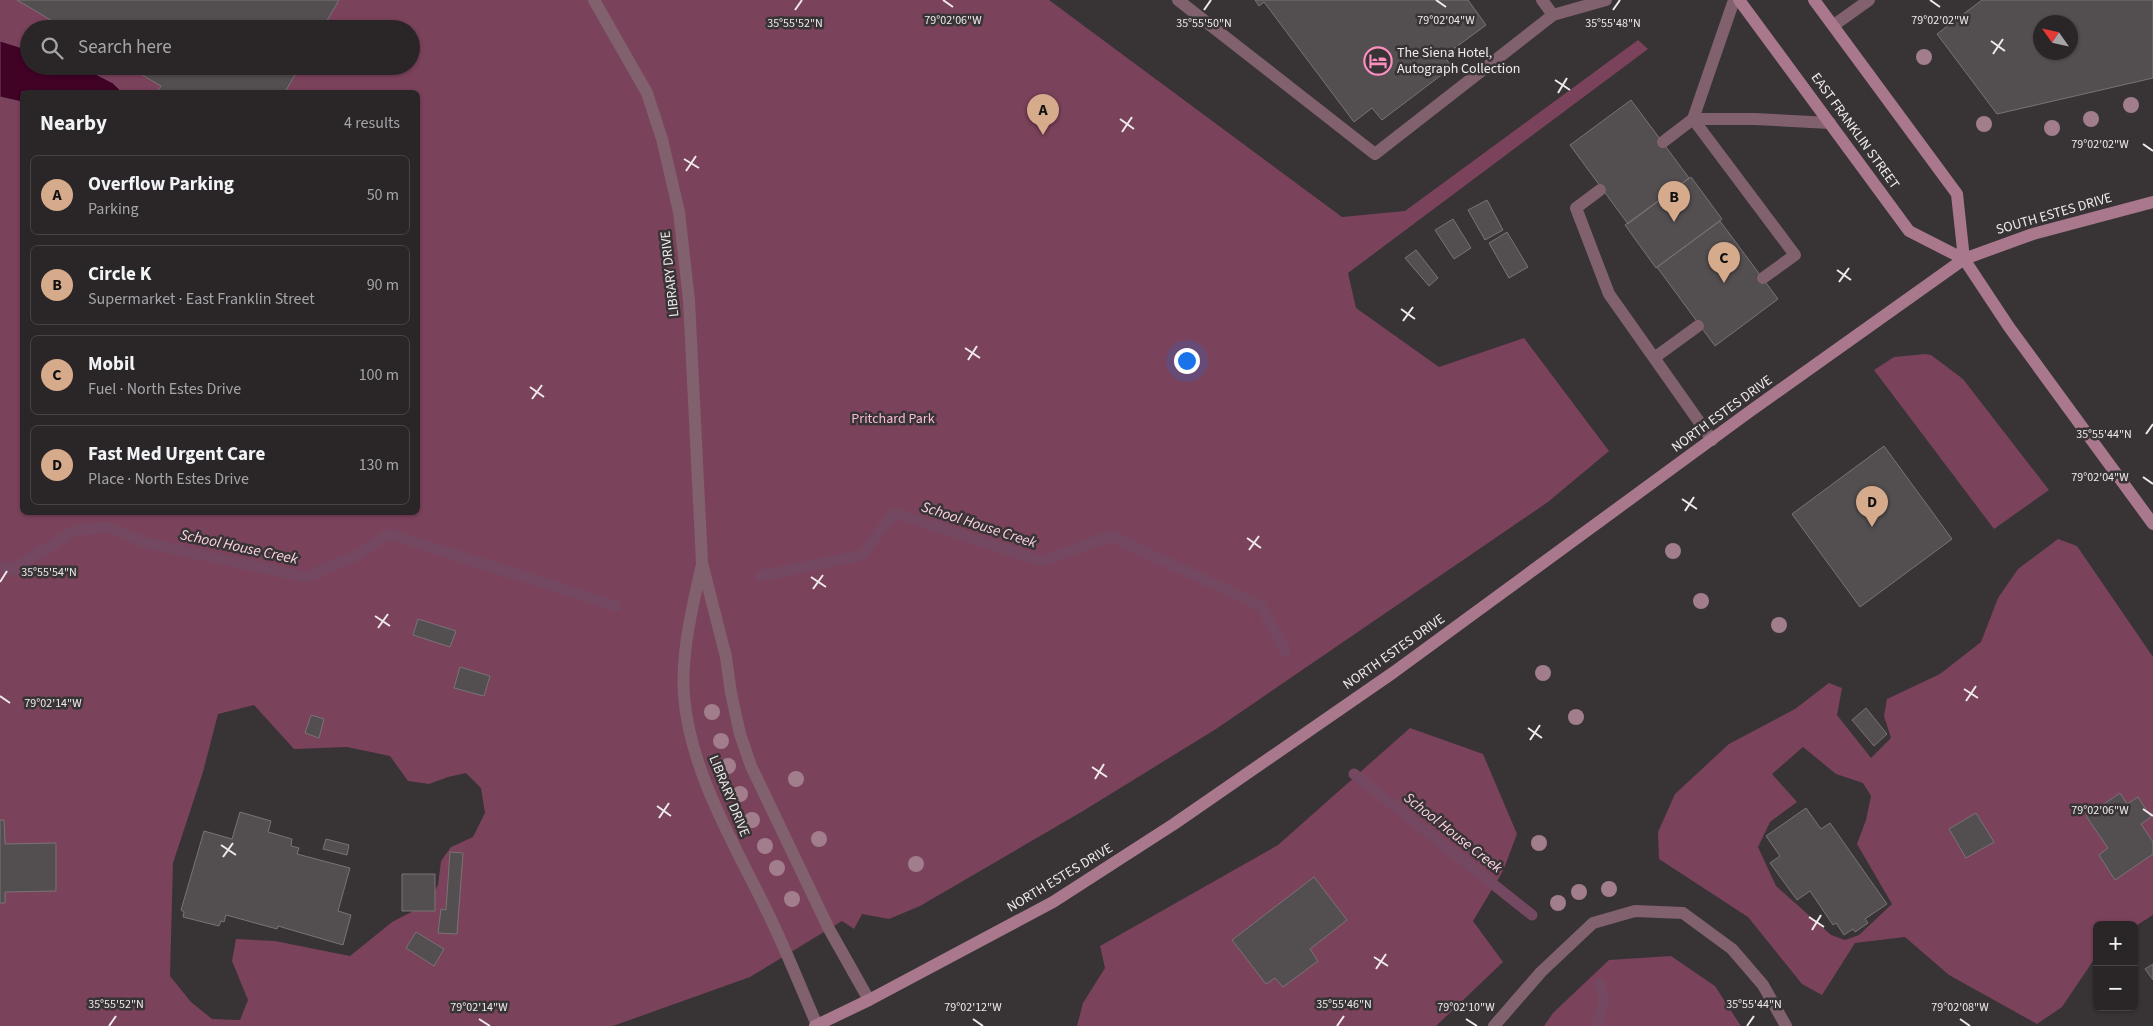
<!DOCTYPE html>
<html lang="en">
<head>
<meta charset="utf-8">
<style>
	body { margin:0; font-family:"Source Sans 3",sans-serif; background:#363234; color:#f1f3f6 }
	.controls { position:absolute; right:15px; bottom:15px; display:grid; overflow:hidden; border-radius:8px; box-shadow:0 1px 4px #0004 }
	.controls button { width:45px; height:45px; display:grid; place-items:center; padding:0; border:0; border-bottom:1px solid #464345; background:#2a2628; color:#f1f3f6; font:25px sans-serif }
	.compass { position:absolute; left:2033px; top:15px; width:45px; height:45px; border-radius:50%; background:#2a2628; box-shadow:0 1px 4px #0004; rotate:304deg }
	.you { position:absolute; left:1186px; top:360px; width:18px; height:18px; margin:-12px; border:4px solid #fff; border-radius:50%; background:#1a73e8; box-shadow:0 0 0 8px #1a73e833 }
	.badge { display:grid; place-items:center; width:32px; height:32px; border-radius:50%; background:#d6ab8b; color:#111; font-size:16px; font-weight:700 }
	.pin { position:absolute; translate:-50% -41px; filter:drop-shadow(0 1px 2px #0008) }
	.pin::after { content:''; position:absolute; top:26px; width:18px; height:15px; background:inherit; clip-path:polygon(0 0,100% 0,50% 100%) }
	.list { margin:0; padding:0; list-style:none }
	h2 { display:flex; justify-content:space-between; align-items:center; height:65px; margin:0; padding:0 20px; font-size:21px }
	h2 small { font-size:16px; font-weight:400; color:#a5a5a8 }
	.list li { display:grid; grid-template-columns:32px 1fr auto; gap:15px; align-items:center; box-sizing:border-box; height:80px; margin:0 10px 10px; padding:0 10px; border:1px solid #464345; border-radius:8px }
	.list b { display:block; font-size:19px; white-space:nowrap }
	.list p { margin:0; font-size:16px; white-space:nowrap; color:#a5a5a8 }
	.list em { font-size:16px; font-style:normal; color:#a5a5a8 }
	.icon { flex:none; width:28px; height:28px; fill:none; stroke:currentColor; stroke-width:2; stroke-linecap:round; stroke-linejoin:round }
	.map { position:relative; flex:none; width:2153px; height:1026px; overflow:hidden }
	.search { position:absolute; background:#2a2628; box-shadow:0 1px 4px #0004; left:20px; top:20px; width:400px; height:55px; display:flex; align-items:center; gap:12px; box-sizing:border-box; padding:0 18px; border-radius:28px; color:#a5a5a8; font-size:19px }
	.panel { position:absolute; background:#2a2628; box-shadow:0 1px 4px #0004; left:20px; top:90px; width:400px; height:425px; border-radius:8px }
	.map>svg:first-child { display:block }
	.green { fill:#7b425c; fill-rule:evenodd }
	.water { fill:#410226; stroke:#754861 }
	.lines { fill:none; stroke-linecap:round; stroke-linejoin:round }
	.stream { stroke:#754861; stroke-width:11 }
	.building { fill:#534e50; stroke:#7a7376; fill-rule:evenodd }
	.service { stroke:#80616d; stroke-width:12 }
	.minor { stroke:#80616d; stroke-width:12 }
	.secondary { stroke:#a9788d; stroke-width:12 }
	.tree { fill:#a27e8d }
	.ticks { fill:none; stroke:#eeeaeb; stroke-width:2 }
	.labels { text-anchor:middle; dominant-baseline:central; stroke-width:5; stroke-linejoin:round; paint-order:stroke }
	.poi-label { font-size:14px; fill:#eeeaeb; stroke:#383335; text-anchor:start }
	.street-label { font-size:14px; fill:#eeeaeb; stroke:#383335 }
	.park-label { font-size:14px; fill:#f9bbd5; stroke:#383335 }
	.water-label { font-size:15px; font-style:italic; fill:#fcd2e3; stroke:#383335 }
	.ticks-label { font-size:12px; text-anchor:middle; fill:#eeeaeb; stroke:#383335; stroke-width:5; stroke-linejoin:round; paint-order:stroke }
</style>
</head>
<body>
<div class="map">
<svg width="2153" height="1026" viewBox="0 0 2153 1026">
	<rect width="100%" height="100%" fill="#383335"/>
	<path class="green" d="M0 0H1049L1342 217 1405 211 1638 40 1648 49 1348 273 1356 308 1439 367 1524 338 1609 451 1548 502 1216 729 1083 811 920 906 889 919 862 914 854 929 842 921 750 977 613 1026H0ZM29 29H411V66H29ZM22 92H418V512H22ZM254 705 294 749 347 747 390 756 408 781 429 784 448 777 466 773 481 788 485 813 473 837 451 847 441 861 438 885 427 904 392 922 350 956 275 941 236 939 232 961 248 1000 240 1020 212 1019 191 1002 170 976 173 863 203 772 218 714Z
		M1925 354 1931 355 1963 379 2049 490 1994 529 1874 370 1894 357Z
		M2058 539 2077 546 2153 657V915L2134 927V925H2097V955L2062 1007 2037 1024 1949 975 1905 937 1855 943 1822 995 1802 984 1748 917 1659 859 1658 832 1675 794 1729 744 1795 709 1829 683 1842 688 1837 715 1871 758 1891 738 1884 716 1887 699 1940 674 1981 642 1998 598 2018 569ZM1803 747 1836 774 1863 783 1871 796 1866 820 1857 844 1892 904 1859 935 1845 940 1831 935 1776 886 1758 847 1770 822 1797 802 1772 774Z
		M1410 728 1483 754 1517 834 1503 871 1473 921 1503 962 1436 1026H1077L1083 1003 1105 968 1100 946 1278 845Z
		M1671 956 1715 986 1741 1026H1544L1553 1013 1609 960Z"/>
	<path class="water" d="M0 41 29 50V66H80L113 83 122 92H22V102L0 97Z"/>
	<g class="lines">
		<path class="stream" d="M0 566 12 570 74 531 108 527 146 543 306 577 357 555 389 534 616 606
			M761 576 862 555 894 513 1042 561 1111 536 1261 606 1285 651
			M1354 774 1532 915
			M1597 1026 1604 998 1599 983"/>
	</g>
	<path class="building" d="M17 0H339L322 29H66Z
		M1255 0H1468L1486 25 1444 56 1452 67 1382 120 1372 108 1354 122 1264 2 1259 6Z
		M1982 0H2153V78L1997 114 1937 34ZM2040 22H2070V52H2040Z
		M127 66H300L285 92H157L161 86Z
		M1631 100 1689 178 1628 224 1570 145Z
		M1691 177 1722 219 1656 268 1625 225Z
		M1487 200 1503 230 1485 240 1468 210Z
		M1453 219 1471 248 1454 259 1435 230Z
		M1720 221 1778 299 1715 346 1657 267Z
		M1507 232 1528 267 1509 278 1489 243Z
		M1416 250 1438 278 1429 286 1405 258Z
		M1884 446 1952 539 1860 607 1792 514Z
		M418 619 456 631 450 647 413 635Z
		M460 667 490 676 484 696 454 688Z
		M1866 708 1887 734 1874 746 1852 720Z
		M311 715 324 719 319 738 305 733Z
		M2120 793 2127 804 2138 797 2151 817 2141 824 2153 842V854L2115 880 2099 855 2108 848 2086 816Z
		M1806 808 1821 829 1830 823 1887 904 1865 919 1868 923 1855 932 1853 929 1844 935 1836 923 1833 925 1810 891 1797 900 1770 863 1780 856 1766 836Z
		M240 812 271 821 268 832 292 839 291 846 299 848 297 854 350 868 338 911 351 915 343 945 278 926 277 929 226 915 224 922 221 921 219 926 183 917 184 912 181 910 204 831 232 839Z
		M1976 813 1994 842 1966 858 1949 829Z
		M0 820H4L5 844 56 843V891L5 892V903H0Z
		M326 839 349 845 347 855 323 849Z
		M450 852 463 853 457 934 438 933 441 909 446 910Z
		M402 874H435V911H402Z
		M1314 877 1347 920 1310 949 1318 961 1283 987 1275 978 1266 984 1232 940Z
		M416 932 444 949 434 966 406 948Z
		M2153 964V980L2145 969Z"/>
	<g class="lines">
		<path class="service" d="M594 0 647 93 662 139 679 212 689 300 702 563 726 657 731 693 740 734 751 766 829 929 869 1000
			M1178 0 1375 154 1553 15 1542 0
			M1553 15 1606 0
			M1834 25 1869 0
			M1693 119 1795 255 1763 278
			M1693 119H1755L1830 123
			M1663 142 1693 119 1734 0
			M1600 190 1576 208 1609 294 1712 440
			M1654 358 1698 326
			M701 568C692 610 681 652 684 696 690 770 733 842 765 907 784 945 800 986 817 1025"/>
		<path class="minor" d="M1494 1026 1541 972 1593 923 1635 911 1683 913 1732 949 1763 985 1786 1026"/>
		<path class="secondary" d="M1739 0 1909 231 1964 259
			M1814 0 1957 194 1964 259 2009 327 2153 524
			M815 1026 869 1000 1053 902 1174 824 1394 672 1749 412 1964 259 2033 234 2153 202"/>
	</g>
	<g class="tree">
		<circle cx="1924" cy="57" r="8"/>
		<circle cx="2131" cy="105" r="8"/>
		<circle cx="2091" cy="119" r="8"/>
		<circle cx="1984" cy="124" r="8"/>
		<circle cx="2052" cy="128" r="8"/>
		<circle cx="1673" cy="551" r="8"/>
		<circle cx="1701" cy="601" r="8"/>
		<circle cx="1779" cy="625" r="8"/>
		<circle cx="1543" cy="673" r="8"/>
		<circle cx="712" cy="712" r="8"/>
		<circle cx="1576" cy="717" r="8"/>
		<circle cx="721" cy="741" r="8"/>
		<circle cx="728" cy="766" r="8"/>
		<circle cx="796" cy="779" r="8"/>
		<circle cx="740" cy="794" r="8"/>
		<circle cx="752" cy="820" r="8"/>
		<circle cx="819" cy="839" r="8"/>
		<circle cx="1539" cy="843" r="8"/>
		<circle cx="765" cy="846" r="8"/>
		<circle cx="916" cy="864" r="8"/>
		<circle cx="777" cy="868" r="8"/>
		<circle cx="1609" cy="889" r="8"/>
		<circle cx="1579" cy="892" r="8"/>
		<circle cx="792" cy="899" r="8"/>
		<circle cx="1558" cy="903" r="8"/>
	</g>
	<path class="ticks" d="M943 0 953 7M1436 0 1446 7M1930 0 1940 7M795 10 802 0M1204 10 1211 0M1613 10 1620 0M1991 41 2005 51M1993 54 2003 39M1555 80 1570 90M1558 93 1567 78M1120 119 1134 129M1122 132 1132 117M2143 144 2153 151M684 159 699 168M686 171 696 156M1837 270 1851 280M1839 282 1849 268M1401 309 1415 319M1403 321 1413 307M965 348 980 358M968 360 977 346M530 387 544 397M532 399 542 385M2146 434 2153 424M2143 477 2153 484M1682 499 1697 509M1685 511 1694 497M1247 538 1261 548M1249 550 1259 536M811 577 826 587M0 582 7 571M813 589 823 575M375 616 390 626M378 628 388 614M1964 689 1978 698M0 696 10 703M1966 701 1976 686M1528 728 1542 738M1530 740 1540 725M1092 767 1107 777M1095 779 1104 764M657 806 671 816M2143 809 2153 816M659 818 669 803M221 845 236 855M223 857 233 843M1809 917 1824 927M1812 930 1821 915M1374 957 1388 966M1376 969 1386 954M479 1019 490 1026M973 1019 983 1026M1466 1019 1477 1026M1960 1019 1970 1026M109 1026 116 1016M1337 1026 1344 1016M1747 1026 1754 1016"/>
	<defs>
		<g id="hotel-ring" transform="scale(1.4375)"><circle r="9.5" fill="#383335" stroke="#fd8ec0" stroke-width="1.5"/><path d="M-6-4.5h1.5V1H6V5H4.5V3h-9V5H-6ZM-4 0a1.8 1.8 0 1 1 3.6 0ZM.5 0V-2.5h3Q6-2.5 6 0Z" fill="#fd8ec0"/></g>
	</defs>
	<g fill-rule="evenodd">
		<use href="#hotel-ring" x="1378" y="61"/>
	</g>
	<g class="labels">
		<g class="poi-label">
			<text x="1397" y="53">The Siena Hotel,<tspan x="1397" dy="16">Autograph Collection</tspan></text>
		</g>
		<g class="street-label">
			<text transform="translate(1855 131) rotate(54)">EAST FRANKLIN STREET</text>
			<text transform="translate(2054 214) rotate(-16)">SOUTH ESTES DRIVE</text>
			<text transform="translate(670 274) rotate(-96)">LIBRARY DRIVE</text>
			<text transform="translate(1722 414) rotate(-36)">NORTH ESTES DRIVE</text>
			<text transform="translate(1394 652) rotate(-35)">NORTH ESTES DRIVE</text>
			<text transform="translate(729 796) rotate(68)">LIBRARY DRIVE</text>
			<text transform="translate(1060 878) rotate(-31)">NORTH ESTES DRIVE</text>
		</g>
		<g class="park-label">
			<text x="893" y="419">Pritchard Park</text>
		</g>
		<g class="water-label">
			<text transform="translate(979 525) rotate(18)">School House Creek</text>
			<text transform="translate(239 547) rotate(12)">School House Creek</text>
			<text transform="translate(1453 833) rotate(38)">School House Creek</text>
		</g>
	</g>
	<g class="ticks-label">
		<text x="1940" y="24">79°02'02"W</text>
		<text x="953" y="24">79°02'06"W</text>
		<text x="1446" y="24">79°02'04"W</text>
		<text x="795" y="27">35°55'52"N</text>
		<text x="1204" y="27">35°55'50"N</text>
		<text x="1613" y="27">35°55'48"N</text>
		<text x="2100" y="148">79°02'02"W</text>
		<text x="2104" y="438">35°55'44"N</text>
		<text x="2100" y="481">79°02'04"W</text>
		<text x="49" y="576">35°55'54"N</text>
		<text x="53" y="707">79°02'14"W</text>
		<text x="2100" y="814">79°02'06"W</text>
		<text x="116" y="1008">35°55'52"N</text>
		<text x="1344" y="1008">35°55'46"N</text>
		<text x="1754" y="1008">35°55'44"N</text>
		<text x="479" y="1011">79°02'14"W</text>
		<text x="973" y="1011">79°02'12"W</text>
		<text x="1466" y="1011">79°02'10"W</text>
		<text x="1960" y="1011">79°02'08"W</text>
	</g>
</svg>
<div class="controls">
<button>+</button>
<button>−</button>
</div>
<svg class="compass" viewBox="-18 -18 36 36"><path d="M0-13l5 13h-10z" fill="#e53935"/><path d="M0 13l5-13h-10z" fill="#a5a5a8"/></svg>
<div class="you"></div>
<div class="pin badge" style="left:1043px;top:135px">A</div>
<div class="pin badge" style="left:1674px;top:222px">B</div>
<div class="pin badge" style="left:1724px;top:283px">C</div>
<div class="pin badge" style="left:1872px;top:527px">D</div>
<div class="search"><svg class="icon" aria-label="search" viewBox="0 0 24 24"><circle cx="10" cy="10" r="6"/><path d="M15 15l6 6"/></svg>Search here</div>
<section class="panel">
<h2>Nearby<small>4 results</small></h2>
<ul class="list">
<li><span class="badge">A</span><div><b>Overflow Parking</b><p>Parking</p></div><em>50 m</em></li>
<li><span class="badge">B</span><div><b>Circle K</b><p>Supermarket · East Franklin Street</p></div><em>90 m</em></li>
<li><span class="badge">C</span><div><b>Mobil</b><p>Fuel · North Estes Drive</p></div><em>100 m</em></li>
<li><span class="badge">D</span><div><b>Fast Med Urgent Care</b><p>Place · North Estes Drive</p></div><em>130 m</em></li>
</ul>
</section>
</div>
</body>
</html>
